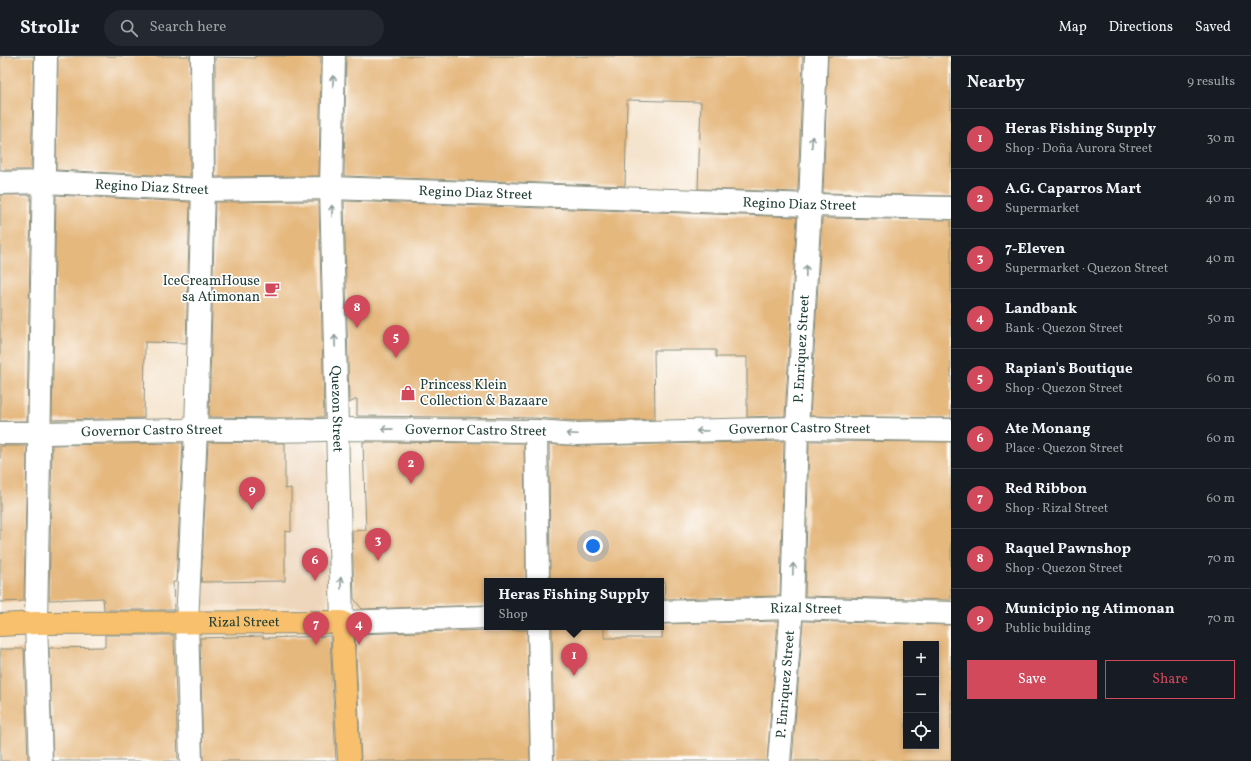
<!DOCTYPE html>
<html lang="en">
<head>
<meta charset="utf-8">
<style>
	body { margin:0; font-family:Vollkorn,serif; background:#242831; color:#f1f3f6 }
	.controls { position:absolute; right:12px; bottom:12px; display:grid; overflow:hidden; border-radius:0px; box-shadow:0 2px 6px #0003 }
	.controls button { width:36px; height:36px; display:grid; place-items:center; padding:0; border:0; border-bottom:1px solid #363941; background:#171b24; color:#f1f3f6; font:20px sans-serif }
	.you { position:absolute; left:593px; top:490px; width:14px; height:14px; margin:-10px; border:3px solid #fff; border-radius:50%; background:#1a73e8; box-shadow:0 0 0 6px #1a73e833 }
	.badge { display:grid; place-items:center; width:26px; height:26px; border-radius:50%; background:#d1495b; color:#fff; font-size:13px; font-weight:700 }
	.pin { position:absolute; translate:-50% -33px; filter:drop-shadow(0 1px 2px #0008) }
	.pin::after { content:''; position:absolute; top:21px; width:14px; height:12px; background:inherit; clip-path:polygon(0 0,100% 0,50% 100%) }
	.popup { position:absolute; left:484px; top:522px; width:180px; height:52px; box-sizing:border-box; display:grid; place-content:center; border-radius:0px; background:#171b24; filter:drop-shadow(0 1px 3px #0005); font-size:13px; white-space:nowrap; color:#9ea1a6 }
	.popup b { font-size:15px; color:#f1f3f6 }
	.popup::after { content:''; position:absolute; left:50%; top:100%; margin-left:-8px; border:8px solid transparent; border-top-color:#171b24 }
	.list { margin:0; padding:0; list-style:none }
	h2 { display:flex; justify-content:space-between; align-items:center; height:52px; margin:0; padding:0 16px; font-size:17px }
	h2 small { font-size:13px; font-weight:400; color:#9ea1a6 }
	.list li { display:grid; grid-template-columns:26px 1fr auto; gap:12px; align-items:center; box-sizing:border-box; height:60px; padding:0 16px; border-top:1px solid #363941 }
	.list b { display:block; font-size:15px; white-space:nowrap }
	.list p { margin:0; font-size:13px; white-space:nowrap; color:#9ea1a6 }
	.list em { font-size:13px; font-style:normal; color:#9ea1a6 }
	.actions { display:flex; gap:8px; padding:12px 16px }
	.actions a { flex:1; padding:9px 0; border:1px solid #d1495b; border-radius:0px; text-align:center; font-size:14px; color:#d1495b }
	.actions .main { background:#d1495b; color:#fff }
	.icon { flex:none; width:22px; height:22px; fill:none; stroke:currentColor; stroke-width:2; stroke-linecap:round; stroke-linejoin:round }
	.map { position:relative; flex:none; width:951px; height:705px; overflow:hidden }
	header { display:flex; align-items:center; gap:24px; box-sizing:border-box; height:56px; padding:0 20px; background:#171b24; border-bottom:1px solid #363941 }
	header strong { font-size:19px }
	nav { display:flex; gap:22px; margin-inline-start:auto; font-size:14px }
	.search { width:280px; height:36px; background:#242831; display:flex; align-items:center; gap:10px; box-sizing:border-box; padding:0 14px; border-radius:22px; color:#9ea1a6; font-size:15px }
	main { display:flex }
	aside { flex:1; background:#171b24 }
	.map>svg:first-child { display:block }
	.built { fill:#eed6bb }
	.building { fill:#e5b87e; fill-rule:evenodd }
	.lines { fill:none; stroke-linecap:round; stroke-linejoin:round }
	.minor-casing { stroke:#8a9080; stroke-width:24 }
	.major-casing { stroke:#8a9080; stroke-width:24 }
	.minor { stroke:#fff; stroke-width:22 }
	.major { stroke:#f8bf6c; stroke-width:22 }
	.oneway { stroke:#8f9e9a }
	.labels { text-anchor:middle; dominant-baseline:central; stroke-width:3.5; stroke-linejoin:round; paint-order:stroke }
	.street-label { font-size:14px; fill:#1f3d34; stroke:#fff }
	.poi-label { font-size:14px; fill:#1f3d34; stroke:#fff; text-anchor:end }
</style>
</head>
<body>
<header>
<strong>Strollr</strong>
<div class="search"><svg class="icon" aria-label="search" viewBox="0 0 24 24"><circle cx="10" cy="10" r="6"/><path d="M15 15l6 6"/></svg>Search here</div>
<nav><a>Map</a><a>Directions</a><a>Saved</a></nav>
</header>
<main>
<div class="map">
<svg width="951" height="705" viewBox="0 0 951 705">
	<rect width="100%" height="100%" fill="#fff"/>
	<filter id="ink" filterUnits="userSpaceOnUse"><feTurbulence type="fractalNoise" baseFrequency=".025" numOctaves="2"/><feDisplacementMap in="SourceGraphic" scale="8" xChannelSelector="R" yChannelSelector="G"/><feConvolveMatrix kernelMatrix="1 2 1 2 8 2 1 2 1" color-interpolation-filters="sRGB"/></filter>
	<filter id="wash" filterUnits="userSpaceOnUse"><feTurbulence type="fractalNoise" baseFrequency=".012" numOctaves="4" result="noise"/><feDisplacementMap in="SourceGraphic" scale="16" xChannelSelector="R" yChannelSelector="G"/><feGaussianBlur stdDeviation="0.9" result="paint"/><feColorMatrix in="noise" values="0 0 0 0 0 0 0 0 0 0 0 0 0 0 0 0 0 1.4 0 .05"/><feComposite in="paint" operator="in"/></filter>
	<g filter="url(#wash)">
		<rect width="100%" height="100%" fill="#f5e4cd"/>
		<path class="built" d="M204 384 328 385 327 551 203 550Z"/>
		<g id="blocks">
			<path class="building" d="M0 0H34L31 114H0Z
				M58 0H190V121L56 114Z
				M255 0H321L319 120 215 121V1L255 2Z
				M350 0H803L798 136 698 133 701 46 627 44 625 130 344 120 346 1Z
				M828 0H951V140L823 137Z
				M0 139H31L27 365H0Z
				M56 139 190 146 186 287 145 286 144 362 52 364Z
				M319 145 324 361 284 362 209 361 215 146Z
				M344 145 797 161 785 360 747 361V301H716V294H654L655 363 577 365 536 362 357 360V343L349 347Z
				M822 162 951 164V362L810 360Z
				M784 385 780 540 664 543 665 525H550L549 388 577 390Z
				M809 385 951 386V544L805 540Z
				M208 386 285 387V433L291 432V476L285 475V525L201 526Z
				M363 386 524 387 526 525H487V549L362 553 354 543 352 475 366 474Z
				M183 387 176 526H173L174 554H104L103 542 49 544 52 389Z
				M0 390H27L24 545 0 546Z
				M778 565 767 705H554L552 571H604V582H662L663 568Z
				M803 565 951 569V705H792ZM906 588H936V690H906Z
				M487 574H527L530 705H361L355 578Z
				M105 579H174L178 705H53L49 592 105 591Z
				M263 580V582L330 580 336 705H203L200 582Z
				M0 593H24L28 705H0Z"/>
		</g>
	</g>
	<g filter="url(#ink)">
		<use href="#blocks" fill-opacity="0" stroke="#8a9080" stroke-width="1"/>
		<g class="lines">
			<g class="minor-casing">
				<g id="minor">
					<path id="s1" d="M334 0 331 132 342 566 487 561"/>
					<path id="s2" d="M0 127 45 126 203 134 331 132 810 149 951 152"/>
					<path d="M536 375 538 525"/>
					<path id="s3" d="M0 377C65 378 130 374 195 374 242 373 290 377 338 373L536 375 577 378 797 372 951 374"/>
					<path id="s4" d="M661 556 792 552 951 557"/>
					<path d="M539 571 542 705"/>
					<path d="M41 705 36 567 46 0"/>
					<path d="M191 705 187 567 196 374 203 134 202 0"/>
					<path id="s5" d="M779 705 792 552 797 372 810 149 816 0"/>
				</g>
			</g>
			<g class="major-casing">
				<g id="major">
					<path id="s6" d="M0 569 36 567 342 566 349 705"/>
				</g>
			</g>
			<use href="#minor" class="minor"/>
			<use href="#major" class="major"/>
		</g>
		<defs><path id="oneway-shaft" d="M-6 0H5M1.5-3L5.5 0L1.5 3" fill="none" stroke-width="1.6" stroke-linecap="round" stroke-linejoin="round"/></defs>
		<g class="oneway">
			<use href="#oneway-shaft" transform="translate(333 25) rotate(-89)"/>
			<use href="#oneway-shaft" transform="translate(812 86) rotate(-88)"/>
			<use href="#oneway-shaft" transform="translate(332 155) rotate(-92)"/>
			<use href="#oneway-shaft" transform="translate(806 215) rotate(-87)"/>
			<use href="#oneway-shaft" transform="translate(335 285) rotate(-92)"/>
			<use href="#oneway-shaft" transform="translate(387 373) rotate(-179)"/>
			<use href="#oneway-shaft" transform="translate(702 375) rotate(178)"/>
			<use href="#oneway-shaft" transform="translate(572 378) rotate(-177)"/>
			<use href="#oneway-shaft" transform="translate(793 513) rotate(-88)"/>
			<use href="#oneway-shaft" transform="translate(341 527) rotate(-91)"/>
		</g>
	</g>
	<defs>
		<g id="cafe-bare" transform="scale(1.2)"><path d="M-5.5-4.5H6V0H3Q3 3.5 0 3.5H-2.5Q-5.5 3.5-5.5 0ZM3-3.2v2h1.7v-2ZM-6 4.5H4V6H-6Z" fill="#d1495b" stroke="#fff" stroke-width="2.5" paint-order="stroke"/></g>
		<g id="shop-bare" transform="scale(1.2)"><path d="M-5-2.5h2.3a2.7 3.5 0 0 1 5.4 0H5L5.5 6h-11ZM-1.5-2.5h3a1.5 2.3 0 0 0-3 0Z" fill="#d1495b" stroke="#fff" stroke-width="2.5" paint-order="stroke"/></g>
	</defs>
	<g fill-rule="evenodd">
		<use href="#cafe-bare" x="272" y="233"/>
		<use href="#shop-bare" x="408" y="337"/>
	</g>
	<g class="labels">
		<g class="street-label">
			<text stroke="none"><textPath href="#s2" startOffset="152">Regino Diaz Street</textPath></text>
			<text stroke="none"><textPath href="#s2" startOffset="476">Regino Diaz Street</textPath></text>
			<text stroke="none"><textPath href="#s2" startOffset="800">Regino Diaz Street</textPath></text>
			<text stroke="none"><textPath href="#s5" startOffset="413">P. Enriquez Street</textPath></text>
			<text stroke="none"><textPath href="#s1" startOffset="353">Quezon Street</textPath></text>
			<text stroke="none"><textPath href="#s3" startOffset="800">Governor Castro Street</textPath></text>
			<text stroke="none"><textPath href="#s3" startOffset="152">Governor Castro Street</textPath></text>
			<text stroke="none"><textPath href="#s3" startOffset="476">Governor Castro Street</textPath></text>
			<text stroke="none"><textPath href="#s4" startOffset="145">Rizal Street</textPath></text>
			<text stroke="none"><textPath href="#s6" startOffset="244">Rizal Street</textPath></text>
			<text stroke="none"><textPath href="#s5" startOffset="77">P. Enriquez Street</textPath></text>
		</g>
		<g class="poi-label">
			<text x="260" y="225">IceCreamHouse<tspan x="260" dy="16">sa Atimonan</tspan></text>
			<text x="420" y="329" text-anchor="start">Princess Klein<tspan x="420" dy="16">Collection &amp; Bazaare</tspan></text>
		</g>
	</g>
</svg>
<div class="controls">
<button>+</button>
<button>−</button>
<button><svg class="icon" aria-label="locate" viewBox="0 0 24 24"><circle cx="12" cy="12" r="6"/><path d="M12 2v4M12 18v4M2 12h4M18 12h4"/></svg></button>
</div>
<div class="you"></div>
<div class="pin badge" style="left:574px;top:620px">1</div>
<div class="popup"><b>Heras Fishing Supply</b>Shop</div>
<div class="pin badge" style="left:411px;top:428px">2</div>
<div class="pin badge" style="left:378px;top:505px">3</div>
<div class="pin badge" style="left:359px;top:589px">4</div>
<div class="pin badge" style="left:396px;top:302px">5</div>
<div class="pin badge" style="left:315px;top:525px">6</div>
<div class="pin badge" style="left:316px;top:589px">7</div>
<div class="pin badge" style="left:357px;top:272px">8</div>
<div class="pin badge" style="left:252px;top:454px">9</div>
</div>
<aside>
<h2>Nearby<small>9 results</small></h2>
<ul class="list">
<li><span class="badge">1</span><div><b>Heras Fishing Supply</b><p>Shop · Doña Aurora Street</p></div><em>30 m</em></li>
<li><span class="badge">2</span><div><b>A.G. Caparros Mart</b><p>Supermarket</p></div><em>40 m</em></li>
<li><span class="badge">3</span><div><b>7-Eleven</b><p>Supermarket · Quezon Street</p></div><em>40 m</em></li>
<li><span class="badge">4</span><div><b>Landbank</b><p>Bank · Quezon Street</p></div><em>50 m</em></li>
<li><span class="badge">5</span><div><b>Rapian's Boutique</b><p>Shop · Quezon Street</p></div><em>60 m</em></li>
<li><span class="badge">6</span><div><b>Ate Monang</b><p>Place · Quezon Street</p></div><em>60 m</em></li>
<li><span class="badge">7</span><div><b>Red Ribbon</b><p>Shop · Rizal Street</p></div><em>60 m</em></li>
<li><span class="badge">8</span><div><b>Raquel Pawnshop</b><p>Shop · Quezon Street</p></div><em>70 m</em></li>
<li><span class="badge">9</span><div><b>Municipio ng Atimonan</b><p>Public building</p></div><em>70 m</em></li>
</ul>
<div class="actions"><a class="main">Save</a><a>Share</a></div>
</aside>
</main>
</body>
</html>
